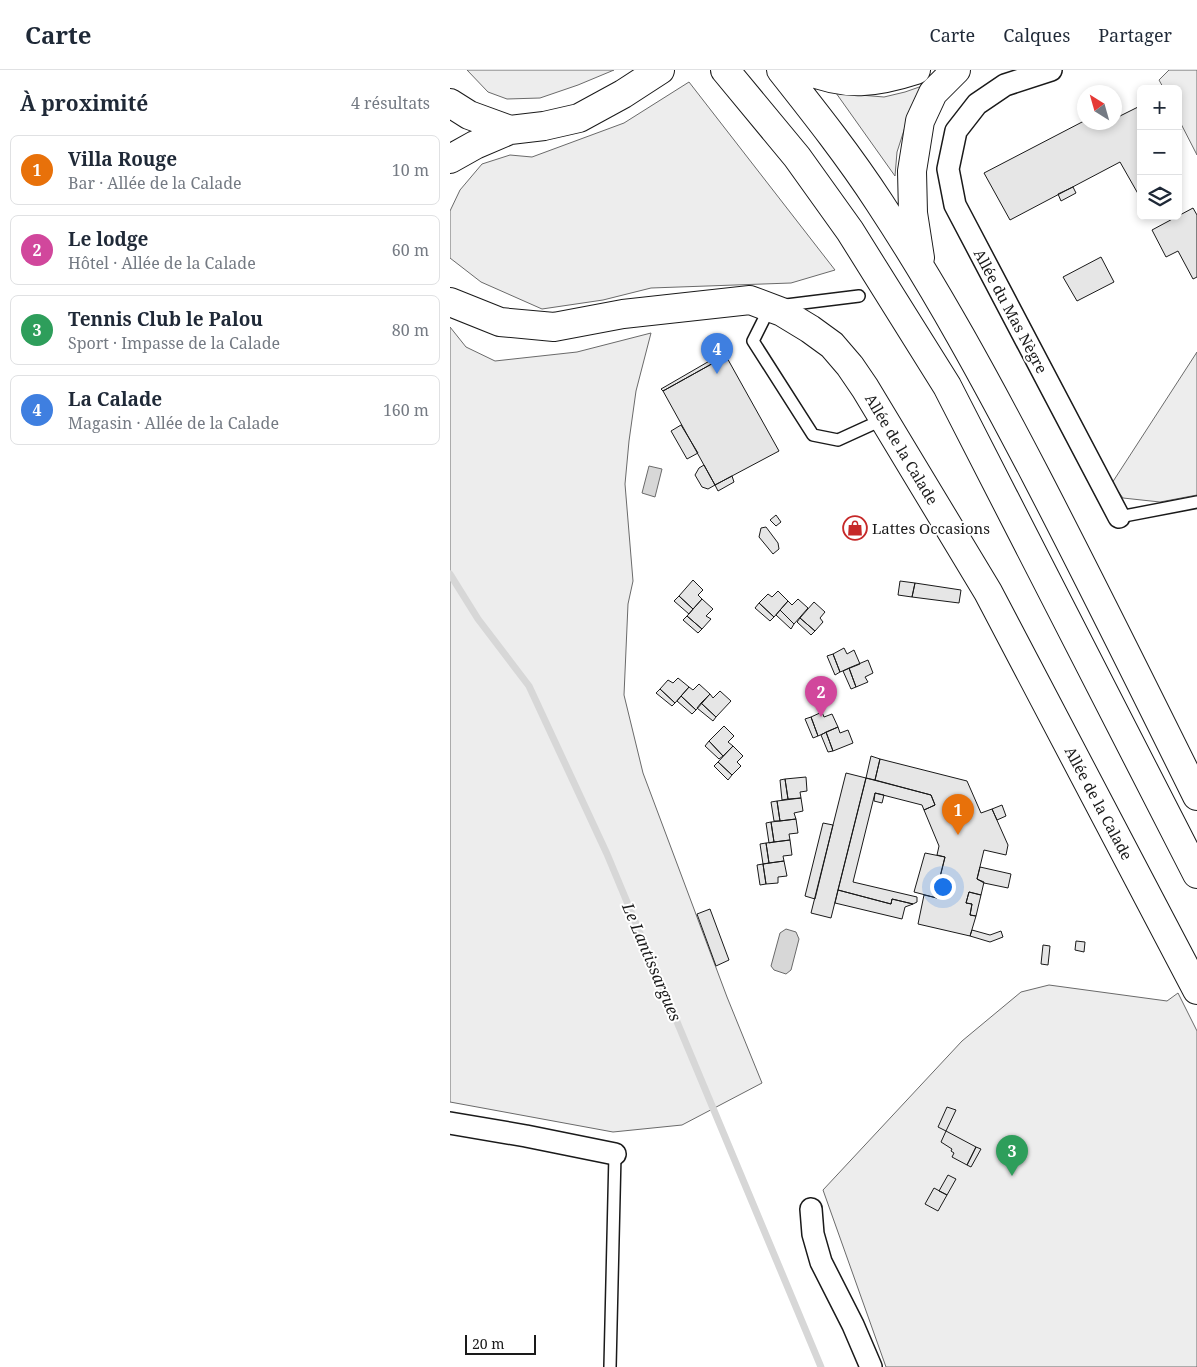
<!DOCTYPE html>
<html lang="fr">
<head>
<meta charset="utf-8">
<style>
	body { margin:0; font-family:"Noto Serif",serif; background:#f6f6f7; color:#1f2937 }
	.controls { position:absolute; right:15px; top:15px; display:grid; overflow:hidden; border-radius:8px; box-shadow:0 2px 8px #0003 }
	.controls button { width:45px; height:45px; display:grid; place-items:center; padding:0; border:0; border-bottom:1px solid #e0e1e3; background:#fff; color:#1f2937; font:25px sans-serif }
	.compass { position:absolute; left:627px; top:15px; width:45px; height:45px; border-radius:50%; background:#fff; box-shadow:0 2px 8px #0003; rotate:323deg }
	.scale { position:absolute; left:15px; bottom:12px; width:71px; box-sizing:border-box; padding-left:5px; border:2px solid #1a1a1a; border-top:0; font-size:14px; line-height:18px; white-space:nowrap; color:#1a1a1a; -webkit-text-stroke:4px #fff; paint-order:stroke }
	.you { position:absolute; left:492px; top:816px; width:18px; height:18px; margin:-12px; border:4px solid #fff; border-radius:50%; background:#1a73e8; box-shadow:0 0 0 8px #1a73e833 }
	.badge { display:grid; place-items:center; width:32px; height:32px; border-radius:50%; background:#7c3aed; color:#fff; font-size:16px; font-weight:700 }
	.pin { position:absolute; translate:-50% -41px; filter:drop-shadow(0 1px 2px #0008) }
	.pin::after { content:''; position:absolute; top:26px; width:18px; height:15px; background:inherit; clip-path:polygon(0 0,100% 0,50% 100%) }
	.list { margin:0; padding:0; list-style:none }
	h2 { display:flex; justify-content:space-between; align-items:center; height:65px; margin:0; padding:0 20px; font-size:21px }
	h2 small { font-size:16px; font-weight:400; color:#747a83 }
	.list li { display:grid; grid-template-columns:32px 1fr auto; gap:15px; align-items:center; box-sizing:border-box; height:70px; margin:0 10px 10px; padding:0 10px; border:1px solid #e0e1e3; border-radius:8px }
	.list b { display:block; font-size:19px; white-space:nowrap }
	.list p { margin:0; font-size:16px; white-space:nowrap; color:#747a83 }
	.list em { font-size:16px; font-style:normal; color:#747a83 }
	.icon { flex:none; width:28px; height:28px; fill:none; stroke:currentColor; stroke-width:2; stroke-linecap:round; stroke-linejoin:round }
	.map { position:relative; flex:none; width:747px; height:1297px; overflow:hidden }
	header { display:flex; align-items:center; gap:30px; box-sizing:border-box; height:70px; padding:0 25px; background:#fff; border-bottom:1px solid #e0e1e3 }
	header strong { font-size:24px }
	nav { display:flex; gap:28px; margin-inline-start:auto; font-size:18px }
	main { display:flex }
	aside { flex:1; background:#fff }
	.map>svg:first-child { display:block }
	.built { fill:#ededed; stroke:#6a6a6a }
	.water { fill:#d7d7d7; stroke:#6a6a6a }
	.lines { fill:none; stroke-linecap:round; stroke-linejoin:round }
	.stream { stroke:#d7d7d7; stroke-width:7 }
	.building { fill:#e6e6e6; stroke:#1a1a1a }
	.service-casing { stroke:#1a1a1a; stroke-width:14 }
	.minor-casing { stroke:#1a1a1a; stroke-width:24 }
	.tertiary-casing { stroke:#1a1a1a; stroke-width:30 }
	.primary-casing { stroke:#1a1a1a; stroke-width:30 }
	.service { stroke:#fff; stroke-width:11 }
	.minor { stroke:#fff; stroke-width:21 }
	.tertiary { stroke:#fff; stroke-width:28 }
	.primary { stroke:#fff; stroke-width:28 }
	.labels { text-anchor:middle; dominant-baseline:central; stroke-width:4; stroke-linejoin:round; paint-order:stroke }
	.street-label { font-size:15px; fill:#1a1a1a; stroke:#fff }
	.poi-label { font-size:15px; fill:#1a1a1a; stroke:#fff; text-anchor:start }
	.water-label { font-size:16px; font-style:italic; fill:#1a1a1a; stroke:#fff }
</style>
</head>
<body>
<header>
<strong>Carte</strong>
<nav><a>Carte</a><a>Calques</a><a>Partager</a></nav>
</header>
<main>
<aside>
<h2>À proximité<small>4 résultats</small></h2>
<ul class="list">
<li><span class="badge" style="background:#e8710a">1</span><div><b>Villa Rouge</b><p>Bar · Allée de la Calade</p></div><em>10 m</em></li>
<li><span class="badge" style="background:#d1479c">2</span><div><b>Le lodge</b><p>Hôtel · Allée de la Calade</p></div><em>60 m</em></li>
<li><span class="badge" style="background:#2e9e5b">3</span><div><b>Tennis Club le Palou</b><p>Sport · Impasse de la Calade</p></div><em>80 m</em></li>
<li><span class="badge" style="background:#3f7fe0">4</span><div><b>La Calade</b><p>Magasin · Allée de la Calade</p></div><em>160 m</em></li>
</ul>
</aside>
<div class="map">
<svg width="747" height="1297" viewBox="0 0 747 1297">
	<rect width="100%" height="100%" fill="#fff"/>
	<path class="built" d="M17 0H164L128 15 90 28 57 29 38 22Z
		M719 0H747V85L728 48V19H714L709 10Z
		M239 12 385 200 341 213 201 218 153 230 92 239 31 212 0 188V141L10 120 32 94 60 85 82 87 174 53Z
		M475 15 456 54 447 82 445 106 386 23 434 27 455 22Z
		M0 257 16 277 45 291 127 282 201 263 186 321 179 371 175 414 183 511 178 534 174 625 193 703 277 927 312 1013 232 1055 163 1062 0 1032Z
		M747 282V425L710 432 673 428 662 413Z
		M599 915 717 931 728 923 747 961V1297H436L373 1120 512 971 571 922Z"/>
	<path class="water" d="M199 396 212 399 205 427 192 423Z
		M336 859 346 862 349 869 341 900 336 904 324 900 321 896 330 863Z"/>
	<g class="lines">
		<path class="stream" d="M0 504 28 549 79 616 157 784 371 1297"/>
	</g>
	<path class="building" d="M690 36 691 129 670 92 560 150 534 103 634 51V52H650L652 56 658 52H664V49Z
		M623 117 626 123 611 131 608 124Z
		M743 138 747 145V207L743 209 728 181 716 187 702 160Z
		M651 187 664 212 627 231 613 207Z
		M275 282 276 286 213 321 211 319Z
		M276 286 329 381 265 415 213 321Z
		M231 355 248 383 237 389 221 361Z
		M254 395 265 415 258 419 252 417 245 405 249 398Z
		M282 406 284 412 268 421 265 415Z
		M326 445 331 452 326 456 320 450Z
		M316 457 328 473 329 479 323 484 309 467 311 458Z
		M243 510 253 520 248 525 252 529 243 539 229 526Z
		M450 511 465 513 462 527 448 525Z
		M465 513 511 520 509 533 462 527Z
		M328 521 338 531 324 547 309 533 318 524 322 527Z
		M229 526 243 539 239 544 224 531Z
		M252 529 263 539 256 546 261 549 252 559 237 546Z
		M348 529 358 538 344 554 330 540 338 531 342 535Z
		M364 532 375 542 370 548 373 552 365 561 350 548Z
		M309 533 324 547 320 551 305 538Z
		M330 540 344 554 341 559 326 545Z
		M237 546 252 559 248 563 233 550Z
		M350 548 365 561 361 565 347 552Z
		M394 578 397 584 404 580 410 594 390 602 383 584Z
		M383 584 390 602 385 605 377 586Z
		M418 590 423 603 415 607 418 612 406 617 399 598Z
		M399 598 406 617 401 619 393 601Z
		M228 608 239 617 225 633 210 619 218 610 223 613Z
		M249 614 260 624 246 640 231 626 239 617 243 620Z
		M210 619 225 633 222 636 206 623Z
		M270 621 281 631 266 647 251 633 260 624 263 628Z
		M231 626 246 640 242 644 227 631Z
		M251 633 266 647 263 651 247 638Z
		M372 642 374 647 382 644 388 657 368 666 361 647Z
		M361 647 368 666 363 668 355 649Z
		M274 656 284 666 278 672 283 676 273 686 259 671Z
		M388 657 390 663 398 660 403 673 383 681 376 662Z
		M376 662 383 681 378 682 371 665Z
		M259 671 273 686 269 689 255 676Z
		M283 676 293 686 287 692 291 696 282 705 268 692Z
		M421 686 430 689 425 710 416 708Z
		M430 689 517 711 531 743 542 739 558 775 556 785 534 780 527 809 534 812 531 825 519 822 516 833 522 834 520 845 526 846 520 866 468 854 474 825 487 828 490 815H488L495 787 487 785 489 776 474 740 485 735 481 725 425 710Z
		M268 692 282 705 278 710 264 696Z
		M396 703 416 708 381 848 361 843Z
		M356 707 357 721 350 722 351 728 338 729 335 709Z
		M416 708 481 725 485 735 474 740 472 735 425 723 403 812 467 827V832L463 834 442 829 441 834 388 820Z
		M335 709 338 729 332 730 330 710Z
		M425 723 434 725 432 733 424 731Z
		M351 728 353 741 344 743 346 749 330 751 327 731Z
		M327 731 330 751H324L321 732Z
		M552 735 556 746 547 750 542 739Z
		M346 749 348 763 339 764 340 770 324 772 321 752Z
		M321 752 324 772 319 773 316 753Z
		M373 753 383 755 365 829 355 826Z
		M340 770 342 785 333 786 334 791 319 793 316 773Z
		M316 773 319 793 313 794 310 774Z
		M475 783 495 787 488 815H490L487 828 464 822Z
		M334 791 337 806 328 807V813L316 814 313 794Z
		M313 794 316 814 310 815 307 795Z
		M530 797 561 804 558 818 534 813 527 809Z
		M388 820 441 834 442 829 463 834 455 837 452 849 385 833Z
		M519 822 531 825 526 846 520 845 522 834 516 833Z
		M260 839 279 890 266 896 247 844Z
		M522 860 540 865 551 861 553 867 540 872 520 866Z
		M626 871 635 872 634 882 625 880Z
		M593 875 600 876 598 895 591 894Z
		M497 1037 506 1040 496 1061 488 1057Z
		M496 1061 526 1077 517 1095 502 1087 504 1083 501 1081 502 1079 491 1072Z
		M526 1077 531 1079 521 1097 517 1095Z
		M498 1105 506 1109 497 1125 489 1121Z
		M484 1118 497 1125 488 1141 475 1134Z"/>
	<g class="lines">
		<g class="service-casing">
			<path id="service" d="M409 226 320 237 303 271 363 365 388 370 434 349
				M669 447 747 432
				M160 1297 165 1084"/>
		</g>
		<g class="minor-casing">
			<path id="minor" d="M601 0 555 15 527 34 506 61 498 99 505 135 669 447
				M0 1053 76 1066 165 1084
				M361 1139 363 1164 371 1192 403 1255 421 1297"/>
		</g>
		<g class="tertiary-casing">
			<path id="tertiary" d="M0 33 19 45 60 60
				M0 89 25 75 60 60 94 56 129 48 173 24 210 0
				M0 232 50 252 104 257 173 244 300 230 332 242 360 259 382 275 400 296 415 318 538 522 747 920"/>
		</g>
		<g class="primary-casing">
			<path id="primary" d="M275 0 347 87 400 161 497 316 747 804
				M331 0C365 43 399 86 429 132 487 220 537 312 586 406 641 512 694 619 747 726
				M356 0C396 17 426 13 466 0
				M470 188 463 143 462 101 470 51 483 23 506 0"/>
		</g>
		<use href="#service" class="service"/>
		<use href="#minor" class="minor"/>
		<use href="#tertiary" class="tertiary"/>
		<use href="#primary" class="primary"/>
	</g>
	<defs>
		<g id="shop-ring" transform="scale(1.25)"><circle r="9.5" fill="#fff" stroke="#c62828" stroke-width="1.5"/><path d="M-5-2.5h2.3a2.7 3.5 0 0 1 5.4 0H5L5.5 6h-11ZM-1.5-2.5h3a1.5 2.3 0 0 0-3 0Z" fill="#c62828"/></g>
	</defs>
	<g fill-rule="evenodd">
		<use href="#shop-ring" x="405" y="458"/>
	</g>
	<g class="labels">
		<g class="street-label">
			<text transform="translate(561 241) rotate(62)">Allée du Mas Nègre</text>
			<text transform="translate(452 379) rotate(59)">Allée de la Calade</text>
			<text transform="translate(649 733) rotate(62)">Allée de la Calade</text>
		</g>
		<g class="poi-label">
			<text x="422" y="458">Lattes Occasions</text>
		</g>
		<g class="water-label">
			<text transform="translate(202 892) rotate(67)">Le Lantissargues</text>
		</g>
	</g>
</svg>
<div class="controls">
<button>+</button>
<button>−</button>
<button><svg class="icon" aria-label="layers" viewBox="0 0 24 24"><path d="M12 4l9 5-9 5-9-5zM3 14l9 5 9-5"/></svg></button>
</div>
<svg class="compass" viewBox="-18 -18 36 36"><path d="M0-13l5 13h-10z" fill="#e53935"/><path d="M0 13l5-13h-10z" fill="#747a83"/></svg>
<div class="scale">20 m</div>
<div class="you"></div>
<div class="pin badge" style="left:508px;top:765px;background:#e8710a">1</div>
<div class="pin badge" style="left:371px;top:647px;background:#d1479c">2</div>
<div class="pin badge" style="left:562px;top:1106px;background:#2e9e5b">3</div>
<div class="pin badge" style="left:267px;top:304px;background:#3f7fe0">4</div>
</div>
</main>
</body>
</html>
